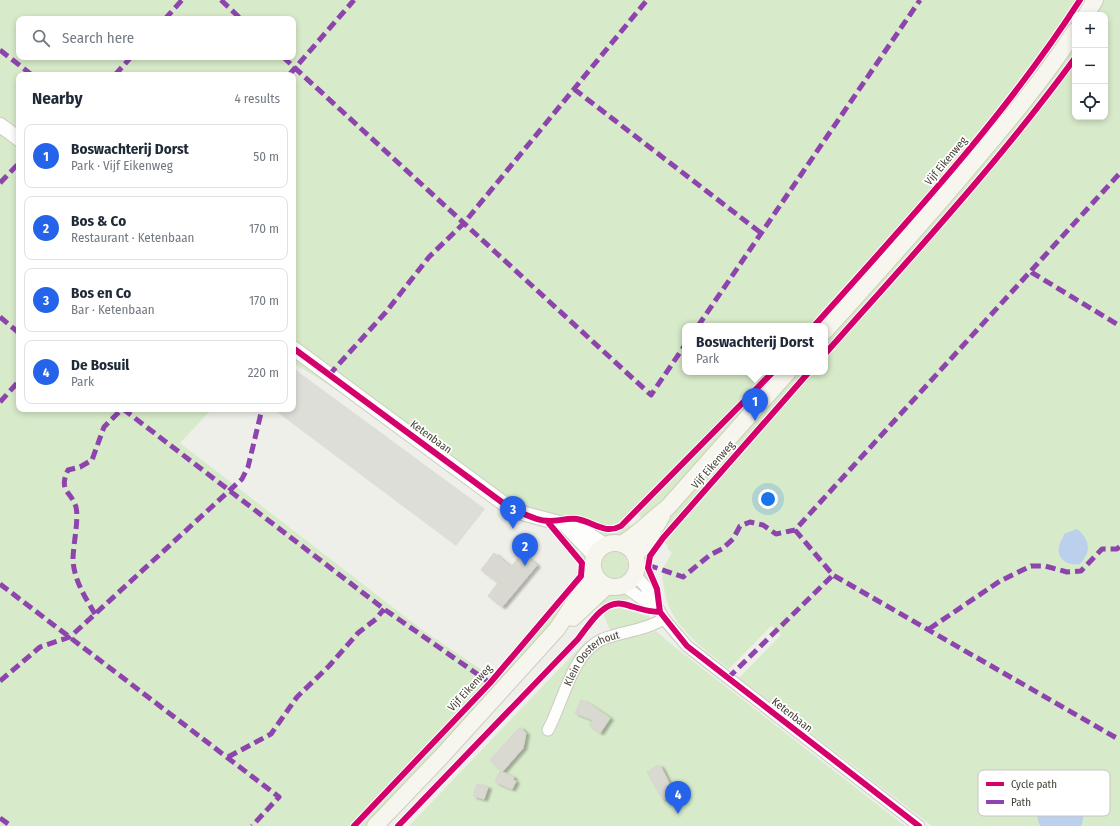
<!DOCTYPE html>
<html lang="en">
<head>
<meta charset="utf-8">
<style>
	body { margin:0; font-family:"Fira Sans Condensed",sans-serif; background:#f6f6f7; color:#1f2937 }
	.controls { position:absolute; right:12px; top:12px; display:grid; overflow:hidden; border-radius:8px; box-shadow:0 2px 6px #0003 }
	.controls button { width:36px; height:36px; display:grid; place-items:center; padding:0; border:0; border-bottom:1px solid #e0e1e3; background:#fff; color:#1f2937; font:20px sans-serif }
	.you { position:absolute; left:768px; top:499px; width:14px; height:14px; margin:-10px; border:3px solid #fff; border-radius:50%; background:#1a73e8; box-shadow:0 0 0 6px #1a73e833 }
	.badge { display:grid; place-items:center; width:26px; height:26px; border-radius:50%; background:#2563eb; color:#fff; font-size:13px; font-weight:700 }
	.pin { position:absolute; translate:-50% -33px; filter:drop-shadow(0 1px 2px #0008) }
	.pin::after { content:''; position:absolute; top:21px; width:14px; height:12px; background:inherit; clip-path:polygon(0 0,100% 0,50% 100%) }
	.popup { position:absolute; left:682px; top:323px; width:146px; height:52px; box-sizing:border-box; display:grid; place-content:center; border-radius:8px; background:#fff; filter:drop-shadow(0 1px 3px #0005); font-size:13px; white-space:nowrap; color:#747a83 }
	.popup b { font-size:15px; color:#1f2937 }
	.popup::after { content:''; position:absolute; left:50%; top:100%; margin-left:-8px; border:8px solid transparent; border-top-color:#fff }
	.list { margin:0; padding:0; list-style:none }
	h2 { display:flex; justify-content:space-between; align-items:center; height:52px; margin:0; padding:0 16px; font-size:17px }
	h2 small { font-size:13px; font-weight:400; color:#747a83 }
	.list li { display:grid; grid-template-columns:26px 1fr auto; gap:12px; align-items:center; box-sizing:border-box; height:64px; margin:0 8px 8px; padding:0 8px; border:1px solid #e0e1e3; border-radius:8px }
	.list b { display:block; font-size:15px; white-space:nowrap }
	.list p { margin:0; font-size:13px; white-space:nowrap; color:#747a83 }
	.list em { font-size:13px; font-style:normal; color:#747a83 }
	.icon { flex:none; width:22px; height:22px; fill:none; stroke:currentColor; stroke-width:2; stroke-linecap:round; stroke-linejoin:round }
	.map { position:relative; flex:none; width:1120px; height:826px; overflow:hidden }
	.search { position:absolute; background:#fff; box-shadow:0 2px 6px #0003; left:16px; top:16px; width:280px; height:44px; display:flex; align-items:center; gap:10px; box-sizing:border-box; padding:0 14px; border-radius:8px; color:#747a83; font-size:15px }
	.panel { position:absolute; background:#fff; box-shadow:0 2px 6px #0003; left:16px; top:72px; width:280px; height:340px; border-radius:8px }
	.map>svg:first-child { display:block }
	.green { fill:#d7eac9; fill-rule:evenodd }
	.parking { fill:#deded9 }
	.water { fill:#bad0ec }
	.building { fill:#d9d8d1; stroke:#d7d6cf; filter:url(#shadow) }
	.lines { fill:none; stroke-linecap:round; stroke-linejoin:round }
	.minor-casing { stroke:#cbcbc5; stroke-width:13 }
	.tertiary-casing { stroke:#cbcbc5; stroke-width:16 }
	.secondary-casing { stroke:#cecdc0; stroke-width:18 }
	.minor { stroke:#fdfdfc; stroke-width:11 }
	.tertiary { stroke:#fdfdfc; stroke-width:14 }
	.secondary { stroke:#f6f6ee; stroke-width:16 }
	.quiet { stroke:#8e44ad; stroke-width:5; stroke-dasharray:10 5; stroke-linecap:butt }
	.cycleway-casing { stroke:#fff; stroke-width:8 }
	.cycleway { stroke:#d6006c; stroke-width:6 }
	.labels { text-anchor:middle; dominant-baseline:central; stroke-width:3.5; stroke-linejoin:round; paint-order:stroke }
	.street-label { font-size:11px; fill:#454135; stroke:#fff }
	.key { fill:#fff; stroke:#c7c6c2; stroke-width:1 }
	.key-label { font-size:11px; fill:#454135 }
</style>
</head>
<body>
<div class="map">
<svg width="1120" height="826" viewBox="0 0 1120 826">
	<defs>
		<filter id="shadow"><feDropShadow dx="3.5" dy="2" stdDeviation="1" flood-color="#0004"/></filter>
	</defs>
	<rect width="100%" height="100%" fill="#efefe9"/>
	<path class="green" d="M0 0H1120V826H932L739 678 781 635 771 626 729 669C702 647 669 626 664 588 663 582 662 576 663 569 665 564 669 558 672 553L667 548 668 546 635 511 619 524 606 528 569 515 553 517 518 506 409 434 293 363V75H19V409H212L180 443 421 629 492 677 352 826H0ZM1075 15H1105V117H1075ZM19 19H293V57H19ZM685 326H825V372H685Z
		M627 523 636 529C622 539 614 541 597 535L602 531H616Z
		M557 529 569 535 581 546 575 551Z
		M653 544 647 562 649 576 647 580 642 574V558Z
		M585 550C593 564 588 574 579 587L578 583C589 569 583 568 580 554Z
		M602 565a13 13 0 1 1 26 0a13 13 0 1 1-26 0Z
		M572 590 576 594 567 608 368 826H356L475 700Z
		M623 592 632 596 624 602H611L602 607 595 601 607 593Z
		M620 608 650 617 649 621 611 633 604 615 609 610Z
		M656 631 671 644 905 826H409L586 641 640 636Z"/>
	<path class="parking" d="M293 368 485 509 456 546 273 409H293Z"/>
	<path class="water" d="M1077 529C1091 541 1091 551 1080 564 1069 566 1056 560 1059 546 1060 542 1063 538 1064 534Z
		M1055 795C1073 797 1089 806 1081 826H1040C1034 808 1037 800 1055 795Z"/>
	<path class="building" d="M494 553 511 567 522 553 537 565 502 607 488 596 498 583 481 570Z
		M581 700 591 705 610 718 600 733 589 725 593 720 575 713Z
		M520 727 526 733 523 748 502 772 490 760Z
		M658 765 661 767 674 793 663 800 647 772Z
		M500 771 514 777 513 780 516 781 512 789 495 782Z
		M477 784 488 787 484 799 473 796Z"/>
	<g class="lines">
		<g class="minor-casing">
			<g id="minor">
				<path d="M635 575 645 586 664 619 687 646 919 826"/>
				<path d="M624 586 657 610"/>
				<path id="s1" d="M548 730C563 703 572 652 603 639 625 631 643 631 664 619"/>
			</g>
		</g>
		<g class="tertiary-casing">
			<path id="tertiary" d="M0 125 19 139
				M293 348 503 503 518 512 578 528 605 545
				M565 525 595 556"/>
		</g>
		<g class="secondary-casing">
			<path id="secondary" d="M1086 15 1095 0
				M825 331C873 278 921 224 967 170 1005 125 1043 80 1075 31
				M593 565a22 22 0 1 1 44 0a22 22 0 1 1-44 0Z
				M621 544C635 537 653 518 667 508L788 372
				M635 556 649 538 662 516
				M573 618 607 586
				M375 826 442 756 557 629 594 573"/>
		</g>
		<use href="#minor" class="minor"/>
		<use href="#tertiary" class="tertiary"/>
		<use href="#secondary" class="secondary"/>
		<path class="quiet" d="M221 0 241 19
			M165 19 182 0
			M0 50 32 75
			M283 57 651 395 685 345
			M115 75 131 57
			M289 75 354 0
			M574 89 761 233
			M0 183 19 163
			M1031 272 1120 326
			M0 317 19 333
			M698 326 920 0
			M329 375 386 312 429 257 464 223 647 0
			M0 402 19 381
			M123 409 384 609 490 683
			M795 530 833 575 1120 740
			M648 565 683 577 710 555 722 549 733 539 740 526 750 522 763 525 776 534 795 530 1120 173
			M0 584 279 797 252 826
			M95 614C85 597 74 580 73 560 73 545 79 520 76 507 71 491 58 491 68 470L80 467 92 460 104 427 122 409
			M929 629 1000 581 1031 566H1045L1067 572 1081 571 1102 549H1117L1120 546
			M728 678 833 575
			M0 681 40 647 70 637 242 479 248 467 262 409
			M228 757 271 734 297 697 329 666 358 633 376 619 384 609
			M0 818 11 826"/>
		<g class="cycleway-casing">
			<path id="cycleway" d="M814 326C908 221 1004 118 1080 0
				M293 348 503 503C515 510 536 521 549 521 559 521 567 518 577 519 593 522 605 535 621 526L773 372
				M825 354C911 257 999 162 1075 58
				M809 372 663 538 650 556 648 568 657 589 660 612 687 646 919 826
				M354 826 490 683 581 576 582 563 547 521
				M398 826 578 639C589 625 603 600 623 604 636 607 646 612 660 612"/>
		</g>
		<use href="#cycleway" class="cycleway"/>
	</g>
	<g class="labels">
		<g class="street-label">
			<text transform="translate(946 161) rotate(-50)">Vijf Eikenweg</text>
			<text transform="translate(431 437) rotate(36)">Ketenbaan</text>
			<text transform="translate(713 465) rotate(-49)">Vijf Eikenweg</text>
			<text stroke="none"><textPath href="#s1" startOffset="87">Klein Oosterhout</textPath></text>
			<text transform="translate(470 688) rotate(-47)">Vijf Eikenweg</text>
			<text transform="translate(792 715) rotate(38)">Ketenbaan</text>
		</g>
	</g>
	<rect x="978" y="770" width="132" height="46" rx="6" class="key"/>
	<rect x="986" y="782" width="18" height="4" fill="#d6006c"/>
	<rect x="986" y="800" width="18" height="4" fill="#8e44ad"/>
	<g class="key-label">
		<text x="1011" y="788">Cycle path</text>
		<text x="1011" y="806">Path</text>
	</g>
</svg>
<div class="controls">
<button>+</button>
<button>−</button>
<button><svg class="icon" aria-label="locate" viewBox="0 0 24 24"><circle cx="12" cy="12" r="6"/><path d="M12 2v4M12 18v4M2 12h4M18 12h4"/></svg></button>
</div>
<div class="you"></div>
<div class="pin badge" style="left:755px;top:421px">1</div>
<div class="popup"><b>Boswachterij Dorst</b>Park</div>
<div class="pin badge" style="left:525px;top:566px">2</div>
<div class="pin badge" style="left:513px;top:529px">3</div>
<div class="pin badge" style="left:678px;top:814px">4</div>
<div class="search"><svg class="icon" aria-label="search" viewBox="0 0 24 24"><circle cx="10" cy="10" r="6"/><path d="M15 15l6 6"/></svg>Search here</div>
<section class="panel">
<h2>Nearby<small>4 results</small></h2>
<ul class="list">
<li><span class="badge">1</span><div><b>Boswachterij Dorst</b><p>Park · Vijf Eikenweg</p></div><em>50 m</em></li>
<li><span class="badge">2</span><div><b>Bos &amp; Co</b><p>Restaurant · Ketenbaan</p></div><em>170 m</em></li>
<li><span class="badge">3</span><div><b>Bos en Co</b><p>Bar · Ketenbaan</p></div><em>170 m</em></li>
<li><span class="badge">4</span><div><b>De Bosuil</b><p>Park</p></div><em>220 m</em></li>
</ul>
</section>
</div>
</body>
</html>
